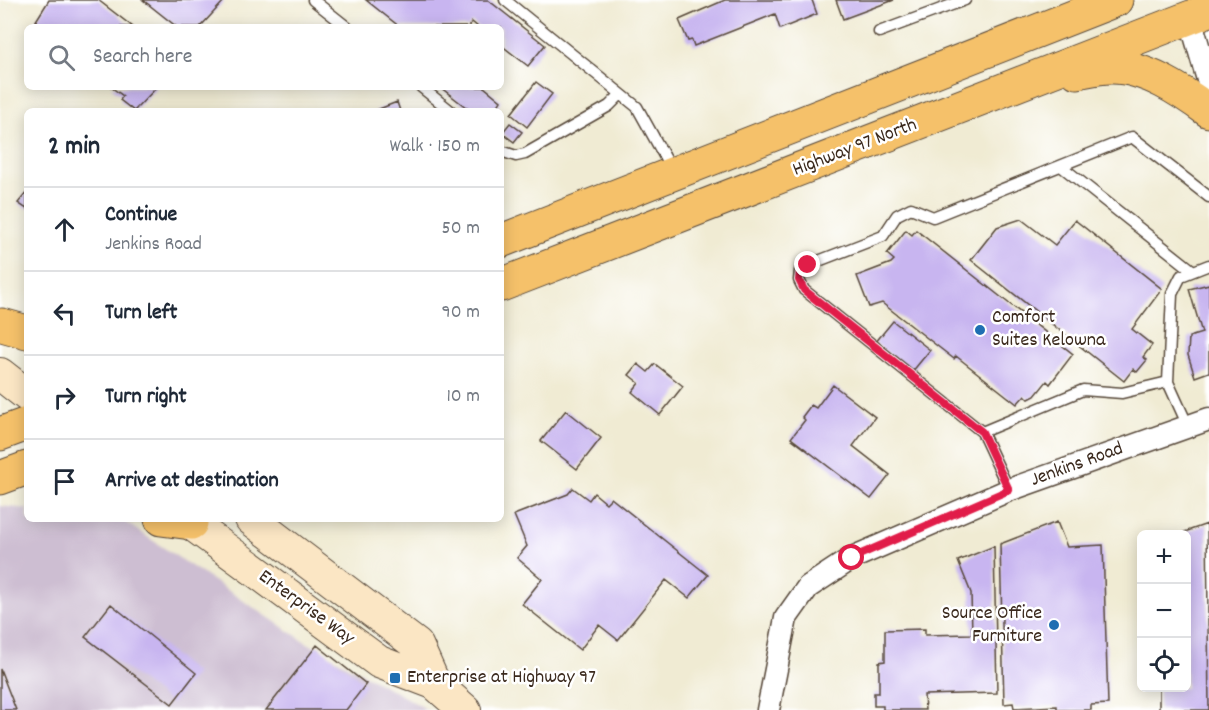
<!DOCTYPE html>
<html lang="en">
<head>
<meta charset="utf-8">
<style>
	body { margin:0; font-family:Dekko,sans-serif; background:#f6f6f7; color:#1f2937 }
	.controls { position:absolute; right:18px; bottom:18px; display:grid; overflow:hidden; border-radius:9px; box-shadow:0 3px 15px #0003 }
	.controls button { width:54px; height:54px; display:grid; place-items:center; padding:0; border:0; border-bottom:2px solid #e0e1e3; background:#fff; color:#1f2937; font:30px sans-serif }
	.stop { position:absolute; width:18px; height:18px; margin:-14px; border:4px solid #e11d48; border-radius:50%; background:#fff }
	.stop.end { background:#e11d48; border-color:#fff; box-shadow:0 2px 6px #0008 }
	.list { margin:0; padding:0; list-style:none }
	h2 { display:flex; justify-content:space-between; align-items:center; height:78px; margin:0; padding:0 24px; font-size:26px }
	h2 small { font-size:20px; font-weight:400; color:#747a83 }
	.list li { display:grid; grid-template-columns:39px 1fr auto; gap:18px; align-items:center; box-sizing:border-box; height:84px; padding:0 24px; border-top:2px solid #e0e1e3 }
	.list b { display:block; font-size:22px; white-space:nowrap }
	.list p { margin:0; font-size:20px; white-space:nowrap; color:#747a83 }
	.list em { font-size:20px; font-style:normal; color:#747a83 }
	.icon { flex:none; width:33px; height:33px; fill:none; stroke:currentColor; stroke-width:2; stroke-linecap:round; stroke-linejoin:round }
	.map { position:relative; flex:none; width:1209px; height:710px; overflow:hidden }
	.search { position:absolute; background:#fff; box-shadow:0 3px 15px #0003; left:24px; top:24px; width:480px; height:66px; display:flex; align-items:center; gap:15px; box-sizing:border-box; padding:0 21px; border-radius:9px; color:#747a83; font-size:22px }
	.panel { position:absolute; background:#fff; box-shadow:0 3px 15px #0003; left:24px; top:108px; width:480px; height:414px; border-radius:9px }
	.map>svg:first-child { display:block }
	.industrial { fill:#cdbed2 }
	.building { fill:#c8b5f0 }
	.lines { fill:none; stroke-linecap:round; stroke-linejoin:round }
	.lane-casing { stroke:#564739; stroke-width:13 }
	.street-casing { stroke:#564739; stroke-width:25 }
	.secondary-casing { stroke:#564739; stroke-width:34 }
	.highway-casing { stroke:#564739; stroke-width:35 }
	.lane { stroke:#fff; stroke-width:10 }
	.street { stroke:#fff; stroke-width:22 }
	.secondary { stroke:#fbe6c4; stroke-width:32 }
	.highway { stroke:#f5c16b; stroke-width:33 }
	.route { stroke:#e11d48; stroke-width:8 }
	.poi-dot { fill:#1f6fb2; stroke:#fff; stroke-width:2 }
	.labels { text-anchor:middle; dominant-baseline:central; stroke-width:5; stroke-linejoin:round; paint-order:stroke }
	.street-label { font-size:20px; fill:#3b2a1e; stroke:#fff }
	.poi-label { font-size:20px; fill:#3b2a1e; stroke:#fff; text-anchor:start }
</style>
</head>
<body>
<div class="map">
<svg width="1209" height="710" viewBox="0 0 1209 710">
	<rect width="100%" height="100%" fill="#fff"/>
	<filter id="ink" filterUnits="userSpaceOnUse"><feTurbulence type="fractalNoise" baseFrequency=".0167" numOctaves="2"/><feDisplacementMap in="SourceGraphic" scale="12" xChannelSelector="R" yChannelSelector="G"/><feConvolveMatrix kernelMatrix="1 2 1 2 8 2 1 2 1" color-interpolation-filters="sRGB"/></filter>
	<filter id="wash" filterUnits="userSpaceOnUse"><feTurbulence type="fractalNoise" baseFrequency=".008" numOctaves="4" result="noise"/><feDisplacementMap in="SourceGraphic" scale="24" xChannelSelector="R" yChannelSelector="G"/><feGaussianBlur stdDeviation="1.35" result="paint"/><feColorMatrix in="noise" values="0 0 0 0 0 0 0 0 0 0 0 0 0 0 0 0 0 1.4 0 .05"/><feComposite in="paint" operator="in"/></filter>
	<g filter="url(#wash)">
		<rect width="100%" height="100%" fill="#f0ebd3"/>
		<path class="industrial" d="M0 506 27 509V519L122 520 304 641 428 710H0Z"/>
		<g id="blocks">
			<path class="building" d="M49 0H98L133 27H32Z
				M143 0H222L224 1 200 27H177Z
				M366 0H488L545 45 528 66 501 45V27H478L472 22 468 27H400Z
				M725 0H812L817 14 780 29 775 14 694 46 692 40 688 41 679 20Z
				M836 0H894L843 19Z
				M536 82 552 94 527 127 511 114Z
				M111 87H157L134 111 120 100 123 96Z
				M440 87H484L501 101 495 111H471Z
				M397 102 400 111H374Z
				M510 123 522 132 514 142 502 133Z
				M27 192V209L18 203Z
				M1021 219 1055 245 1075 220 1162 289 1132 329 1152 345 1143 357 1147 360 1137 372 1133 369 1124 381 971 260 997 227Z
				M906 230 912 235 916 230 1073 354 1050 384 1047 381 1035 396 1029 399 1025 395 1017 404 956 356 954 359 882 303 869 307 857 276 891 263 894 260 887 254Z
				M1209 284V372L1195 377 1188 355 1189 337 1202 333 1189 289Z
				M893 321 930 350 912 372 875 343Z
				M638 364 648 372 655 364 683 386 660 415 632 392 639 383 629 375Z
				M833 385 875 417 853 446 890 475 871 499 791 438 805 420 802 417 811 405 816 408Z
				M566 410 601 438 577 469 541 441Z
				M573 488 589 500 594 493 606 503 611 498 708 575 689 598 666 580 618 640 599 625 580 650 522 604 542 579 517 558 527 546 514 515 568 494Z
				M1057 522 1067 547 1103 545 1108 704 1091 705V710H1057V706L1014 708 1013 703 1004 704 1000 544Z
				M1207 524 1209 710H1159V688H1186V534H1179Z
				M994 546 997 693 924 695 925 710H883V706H874V693H879V662L885 661V630L925 629V635L972 634 971 593 958 561Z
				M111 604 196 673 172 704 85 637Z
				M317 645 366 684 346 710H266Z
				M0 669 16 710H0Z"/>
		</g>
	</g>
	<g filter="url(#ink)">
		<use href="#blocks" fill-opacity="0" stroke="#564739" stroke-width="1.5"/>
		<g class="lines">
			<g class="lane-casing">
				<path id="lane" d="M313 0 347 27
					M505 0 637 107 672 170
					M879 32 965 0
					M421 87 451 111
					M501 151 516 156 525 154 609 106 621 94
					M1061 166 1192 270
					M1188 426 1168 382 1172 294 1181 276 1209 265
					M982 432 1083 390 1122 393 1168 382
					M1009 490 982 432 804 290 799 280 800 271 808 265 883 236 897 215 911 208 933 217 1132 137 1209 197"/>
			</g>
			<g class="street-casing">
				<path id="street" d="M1190 18 1209 83
					M768 710 786 618 808 587 852 558 1009 490 1209 419"/>
			</g>
			<g class="secondary-casing">
				<path id="secondary" d="M0 374 27 395
					M185 519 379 662 434 683 465 710
					M251 519 417 645 434 683"/>
			</g>
			<g class="highway-casing">
				<path id="highway" d="M1077 72C1088 70 1099 67 1110 67 1145 66 1183 92 1209 111
					M501 241 1116 0
					M501 285 1209 10
					M2 325 27 332
					M0 434 27 424
					M0 478 27 468
					M161 519 191 523"/>
			</g>
			<use href="#lane" class="lane"/>
			<use href="#street" class="street"/>
			<use href="#secondary" class="secondary"/>
			<use href="#highway" class="highway"/>
		</g>
	</g>
	<g class="lines" filter="url(#ink)">
		<path class="route" d="M808 265 800 271 799 280 804 290 982 432 1009 490 852 558"/>
	</g>
	<g class="poi-dot">
		<circle cx="980" cy="330" r="6"/>
		<circle cx="1054" cy="625" r="6"/>
		<rect x="389" y="672" width="12" height="12" rx="3"/>
	</g>
	<g class="labels">
		<g class="street-label">
			<text transform="translate(855 148) rotate(-21)">Highway 97 North</text>
			<text transform="translate(1077 465) rotate(-20)">Jenkins Road</text>
			<text transform="translate(306 608) rotate(36)">Enterprise Way</text>
		</g>
		<g class="poi-label">
			<text x="992" y="318">Comfort<tspan x="992" dy="23">Suites Kelowna</tspan></text>
			<text x="1042" y="614" text-anchor="end">Source Office<tspan x="1042" dy="23">Furniture</tspan></text>
			<text x="407" y="678">Enterprise at Highway 97</text>
		</g>
	</g>
</svg>
<div class="controls">
<button>+</button>
<button>−</button>
<button><svg class="icon" aria-label="locate" viewBox="0 0 24 24"><circle cx="12" cy="12" r="6"/><path d="M12 2v4M12 18v4M2 12h4M18 12h4"/></svg></button>
</div>
<div class="stop" style="left:852px;top:558px"></div>
<div class="stop end" style="left:808px;top:265px"></div>
<div class="search"><svg class="icon" aria-label="search" viewBox="0 0 24 24"><circle cx="10" cy="10" r="6"/><path d="M15 15l6 6"/></svg>Search here</div>
<section class="panel">
<h2>2 min<small>Walk · 150 m</small></h2>
<ul class="list">
<li><svg class="icon" aria-label="ahead" viewBox="0 0 24 24"><path d="M12 20V5M6 11l6-6 6 6"/></svg><div><b>Continue</b><p>Jenkins Road</p></div><em>50 m</em></li>
<li><svg class="icon" aria-label="left" viewBox="0 0 24 24"><path d="M17 20v-9H6M10 6l-5 5 5 5"/></svg><div><b>Turn left</b></div><em>90 m</em></li>
<li><svg class="icon" aria-label="right" viewBox="0 0 24 24"><path d="M7 20v-9h11M14 6l5 5-5 5"/></svg><div><b>Turn right</b></div><em>10 m</em></li>
<li><svg class="icon" aria-label="arrive" viewBox="0 0 24 24"><path d="M6 21V4h12l-3 4 3 4H6"/></svg><div><b>Arrive at destination</b></div></li>
</ul>
</section>
</div>
</body>
</html>
